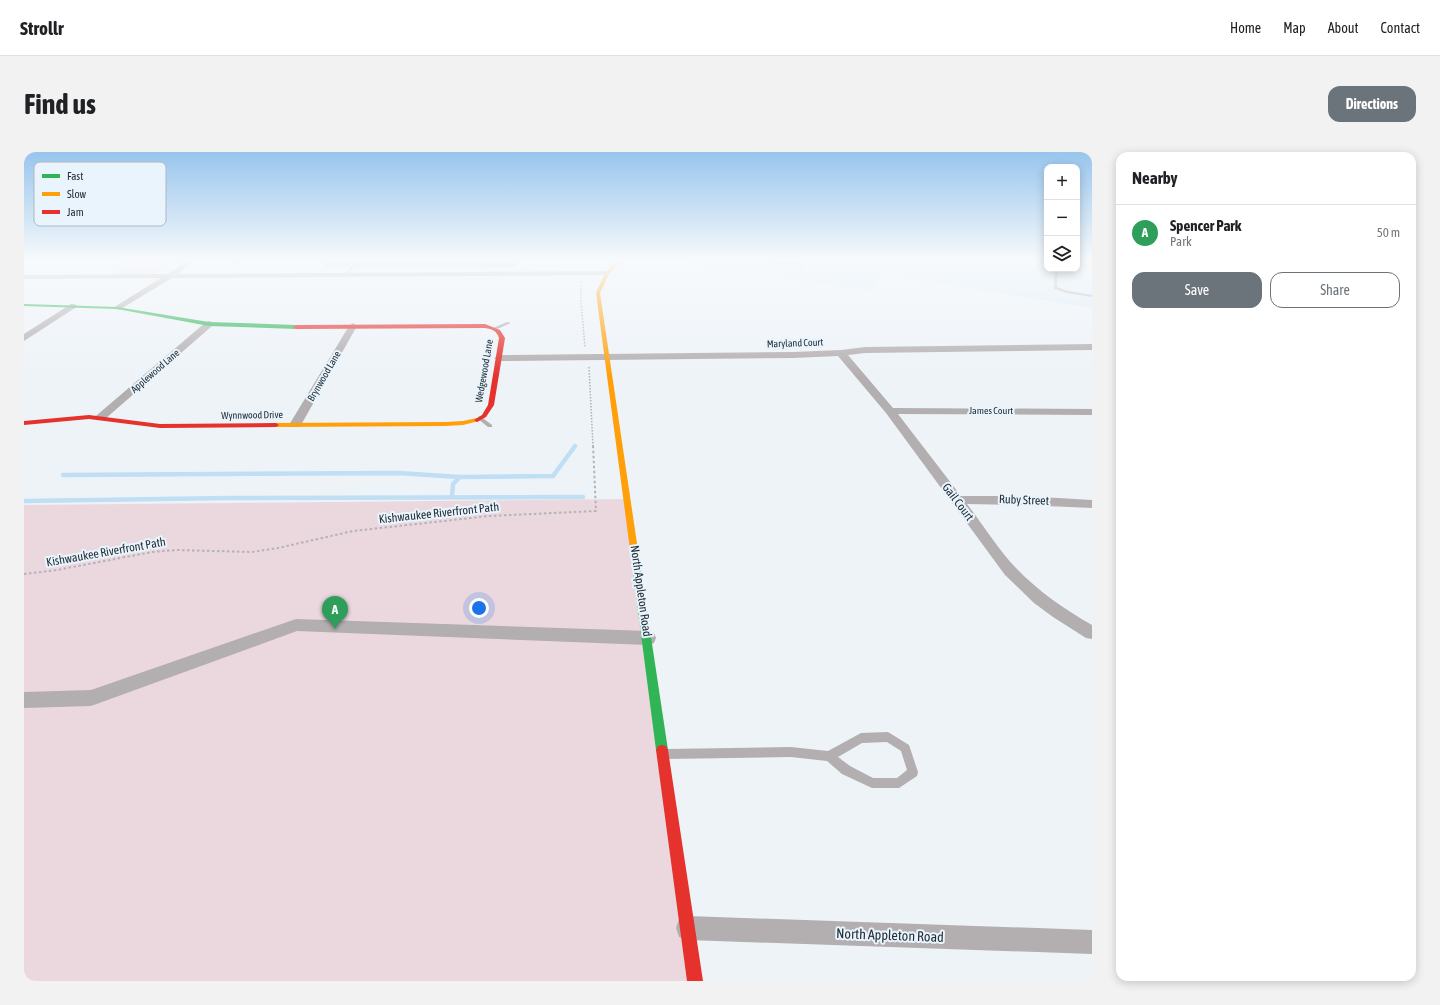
<!DOCTYPE html>
<html lang="en">
<head>
<meta charset="utf-8">
<style>
	body { margin:0; font-family:"Asap Condensed",sans-serif; background:#f2f2f2; color:#202124 }
	.controls { position:absolute; right:12px; top:12px; display:grid; overflow:hidden; border-radius:8px; box-shadow:0 2px 10px #0003 }
	.controls button { width:36px; height:36px; display:grid; place-items:center; padding:0; border:0; border-bottom:1px solid #e0e0e0; background:#fff; color:#202124; font:20px sans-serif }
	.you { position:absolute; left:455px; top:456px; width:14px; height:14px; margin:-10px; border:3px solid #fff; border-radius:50%; background:#1a73e8; box-shadow:0 0 0 6px #1a73e833 }
	.badge { display:grid; place-items:center; width:26px; height:26px; border-radius:50%; background:#6b747b; color:#fff; font-size:13px; font-weight:700 }
	.pin { position:absolute; translate:-50% -33px; filter:drop-shadow(0 1px 2px #0008) }
	.pin::after { content:''; position:absolute; top:21px; width:14px; height:12px; background:inherit; clip-path:polygon(0 0,100% 0,50% 100%) }
	.list { margin:0; padding:0; list-style:none }
	h2 { display:flex; justify-content:space-between; align-items:center; height:52px; margin:0; padding:0 16px; font-size:17px }
	h2 small { font-size:13px; font-weight:400; color:#757577 }
	.list li { display:grid; grid-template-columns:26px 1fr auto; gap:12px; align-items:center; box-sizing:border-box; height:56px; padding:0 16px; border-top:1px solid #e0e0e0 }
	.list b { display:block; font-size:15px; white-space:nowrap }
	.list p { margin:0; font-size:13px; white-space:nowrap; color:#757577 }
	.list em { font-size:13px; font-style:normal; color:#757577 }
	.actions { display:flex; gap:8px; padding:12px 16px }
	.actions a { flex:1; padding:9px 0; border:1px solid #6b747b; border-radius:12px; text-align:center; font-size:14px; color:#6b747b }
	.actions .main { background:#6b747b; color:#fff }
	.icon { flex:none; width:22px; height:22px; fill:none; stroke:currentColor; stroke-width:2; stroke-linecap:round; stroke-linejoin:round }
	.map { position:relative; flex:none; width:1068px; height:829px; overflow:hidden; border-radius:12px }
	header { display:flex; align-items:center; gap:24px; box-sizing:border-box; height:56px; padding:0 20px; background:#fff; border-bottom:1px solid #e0e0e0 }
	header strong { font-size:19px }
	nav { display:flex; gap:22px; margin-inline-start:auto; font-size:14px }
	.intro { display:flex; align-items:center; justify-content:space-between; box-sizing:border-box; height:96px; padding:0 24px }
	h1 { margin:0; font-size:28px }
	.button { padding:10px 18px; border-radius:12px; background:#6b747b; color:#fff; font-size:14px; font-weight:700 }
	main { display:flex; gap:24px; padding:0 24px }
	aside { flex:1; background:#fff; border-radius:12px; box-shadow:0 2px 10px #0003 }
	.map>svg:first-child { display:block }
	.built { fill:#deecf7 }
	.green { fill:#ebd8df }
	.lines { fill:none; stroke-linecap:round; stroke-linejoin:round }
	.stream { stroke:#c0def4; stroke-width:4.5 }
	.path-far1 { stroke:#b3b2b4; stroke-width:1.5; stroke-dasharray:1.5 1.5; stroke-linecap:butt }
	.path { stroke:#b3b2b4; stroke-width:2; stroke-dasharray:2.5 2.5; stroke-linecap:butt }
	.lane { fill:#b3aeb0; fill-rule:evenodd }
	.street { fill:#b3aeb0; fill-rule:evenodd }
	.fast { fill:#30b455; fill-rule:evenodd }
	.slow { fill:#ff9f0a; fill-rule:evenodd }
	.jam { fill:#e5322d; fill-rule:evenodd }
	.wall { fill:#afb5bb }
	.shaded-wall { fill:#8e9498 }
	.labels { text-anchor:middle; dominant-baseline:central; stroke-width:4; stroke-linejoin:round; paint-order:stroke }
	.far-street-label { font-size:10px; fill:#242f37; stroke:#e9f4fd }
	.street-label { font-size:12px; fill:#242f37; stroke:#e9f4fd }
	.near-street-label { font-size:14px; fill:#242f37; stroke:#e9f4fd }
	.key { fill:#e9f4fd; stroke:#aeb9c2; stroke-width:1 }
	.key-label { font-size:11px; fill:#242f37 }
</style>
</head>
<body>
<header>
<strong>Strollr</strong>
<nav><a>Home</a><a>Map</a><a>About</a><a>Contact</a></nav>
</header>
<div class="intro"><h1>Find us</h1><a class="button">Directions</a></div>
<main>
<div class="map">
<svg width="1068" height="829" viewBox="0 0 1068 829">
	<rect width="100%" height="100%" fill="#eef3f8"/>
	<path class="built" d="M652 109H1023V117H1053V109H1068V156L857 122 848 139Z"/>
	<path class="green" d="M90 109H157L134 121 89 123 100 113Z
		M603 347 671 829H0V353Z"/>
	<g class="lines">
		<path class="stream" d="M39 323 374 321 436 325 529 324 551 294
			M428 345 429 332 436 325
			M0 349 204 346 559 345"/>
		<path class="path-far1" d="M557 130V150L561 195
			M565 215 569 294"/>
		<path class="path" d="M0 422 33 418 128 400 153 398 228 400 254 396 329 379 465 364 572 359 569 293"/>
		<path class="lane" d="M330 109H334L323 124H321Z
			M756 109 779 113 781 114 779 115 743 109Z
			M1030 117H1034L1033 135 1044 139 1068 143V145L1043 141 1030 137Z
			M483 170 487 171 473 177 469 176Z
			M456 264 468 273V275H464L454 267V265Z
			M864 580 885 593 894 620 893 624 875 636H848L818 622 803 609 767 605 643 607 639 605 638 602 639 599 643 597 767 595 804 599 837 581ZM863 590 877 599 883 618 873 626H849L826 614 814 605 838 591Z"/>
		<path class="street" d="M161 109H169L154 122 583 119 587 121 583 123 148 126 95 158 91 156 92 154 137 126 0 127V123L144 122Z
			M47 152H50L54 154 0 189V182Z
			M185 169 188 170 189 172 188 174 81 267H73L71 265 73 263 182 170Z
			M329 171 333 174 277 273 275 275H267L265 273 325 174Z
			M1068 192V198L841 201 824 203 869 256 1068 257V263L874 262 937 344H1000L1068 348V356L1000 353 943 352C959 373 974 397 992 416 1014 439 1040 457 1068 473V487L1062 486 1029 465 1010 451 981 423 862 261 814 204 769 206 475 209 470 206 475 203 769 200 817 198 841 195Z
			M272 467 624 479 630 481 632 486 630 491 624 493 273 479 67 554 0 556V540L67 538Z
			M664 764 1068 778V802L664 788 655 785 652 776 655 767Z"/>
		<path class="fast" d="M0 152 93 155 185 170 272 173 275 175 272 177 185 174 93 157 0 154Z
			M611 402 615 405 644 598 642 602 638 603 634 602 632 598 607 405Z"/>
		<path class="slow" d="M593 109H598L585 122 576 141 615 405 611 408 607 405 572 141 581 121Z
			M1053 110 1068 113V115L1053 112Z
			M453 266 456 268 455 269 439 273 421 274 252 275 249 273 252 271 421 270 439 269Z"/>
		<path class="jam" d="M461 172 476 178 481 186 470 253 462 265 453 270 450 268 458 263 464 253 475 186C473 179 468 177 461 176L272 177 269 175 272 173Z
			M65 263 136 272 252 271 255 273 252 275 136 276 65 267 0 273V269Z
			M638 593 642 594 644 598 679 829H663L632 598 634 594Z"/>
	</g>
	<path class="wall" d="M300 109H329L324 115H302Z
		M330 109H491L490 115H331Z"/>
	<path class="shaded-wall" d="M210 109H219L211 112Z
		M323 109H329L324 115Z"/>
	<linearGradient id="sky" x2="0" y2="1"><stop stop-color="#98c5ed"/><stop offset="0.48" stop-color="#f7fafc"/><stop offset="1" stop-color="#f7fafc" stop-opacity="0"/></linearGradient>
	<rect width="1068" height="225" fill="url(#sky)"/>
	<g class="labels">
		<g class="far-street-label">
			<text transform="translate(771 191) rotate(-2)">Maryland Court</text>
			<text transform="translate(131 219) rotate(-41)">Applewood Lane</text>
			<text transform="translate(460 219) rotate(-80)">Wedgewood Lane</text>
			<text transform="translate(300 224) rotate(-60)">Brynwood Lane</text>
			<text x="967" y="258">James Court</text>
			<text transform="translate(228 263) rotate(-1)">Wynnwood Drive</text>
		</g>
		<g class="street-label">
			<text transform="translate(1000 348) rotate(2)">Ruby Street</text>
			<text transform="translate(934 350) rotate(53)">Gail Court</text>
			<text transform="translate(415 361) rotate(-6)">Kishwaukee Riverfront Path</text>
			<text transform="translate(82 400) rotate(-10)">Kishwaukee Riverfront Path</text>
			<text transform="translate(617 439) rotate(82)">North Appleton Road</text>
		</g>
		<g class="near-street-label">
			<text transform="translate(866 783) rotate(2)">North Appleton Road</text>
		</g>
	</g>
	<rect x="10" y="10" width="132" height="64" rx="6" class="key"/>
	<rect x="18" y="22" width="18" height="4" fill="#30b455"/>
	<rect x="18" y="40" width="18" height="4" fill="#ff9f0a"/>
	<rect x="18" y="58" width="18" height="4" fill="#e5322d"/>
	<g class="key-label">
		<text x="43" y="28">Fast</text>
		<text x="43" y="46">Slow</text>
		<text x="43" y="64">Jam</text>
	</g>
</svg>
<div class="controls">
<button>+</button>
<button>−</button>
<button><svg class="icon" aria-label="layers" viewBox="0 0 24 24"><path d="M12 4l9 5-9 5-9-5zM3 14l9 5 9-5"/></svg></button>
</div>
<div class="you"></div>
<div class="pin badge" style="left:311px;top:477px;background:#2e9e5b">A</div>
</div>
<aside>
<h2>Nearby<small></small></h2>
<ul class="list">
<li><span class="badge" style="background:#2e9e5b">A</span><div><b>Spencer Park</b><p>Park</p></div><em>50 m</em></li>
</ul>
<div class="actions"><a class="main">Save</a><a>Share</a></div>
</aside>
</main>
</body>
</html>
